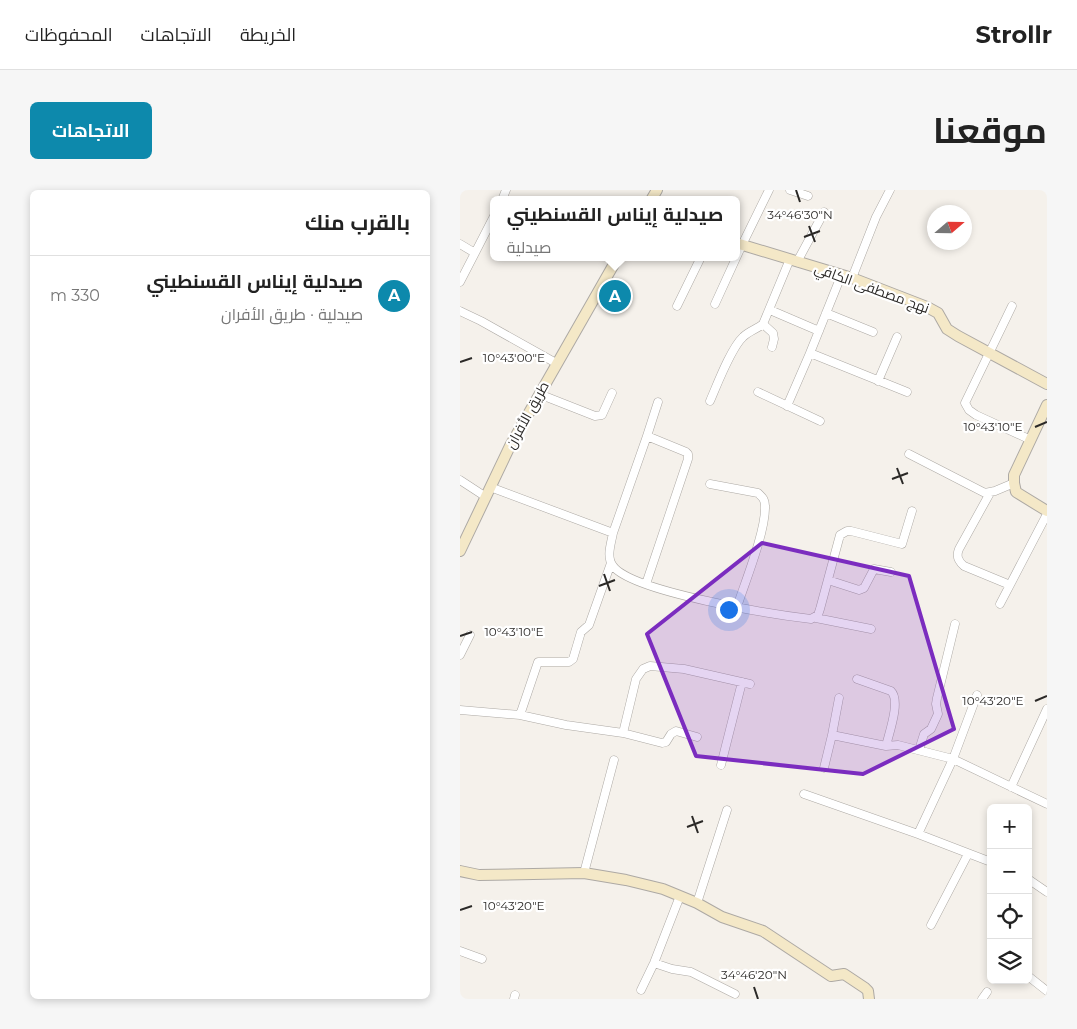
<!DOCTYPE html>
<html lang="ar">
<head>
<meta charset="utf-8">
<style>
	body { margin:0; font-family:Montserrat,Cairo,sans-serif; background:#f6f6f6; color:#222; direction:rtl }
	.controls { position:absolute; right:15px; bottom:15px; display:grid; overflow:hidden; border-radius:8px; box-shadow:0 2px 8px #0003 }
	.controls button { width:45px; height:45px; display:grid; place-items:center; padding:0; border:0; border-bottom:1px solid #e0e0e0; background:#fff; color:#222; font:25px sans-serif }
	.compass { position:absolute; left:467px; top:15px; width:45px; height:45px; border-radius:50%; background:#fff; box-shadow:0 2px 8px #0003; rotate:70deg }
	.you { position:absolute; left:268px; top:419px; width:18px; height:18px; margin:-12px; border:4px solid #fff; border-radius:50%; background:#1a73e8; box-shadow:0 0 0 8px #1a73e833 }
	.badge { display:grid; place-items:center; width:32px; height:32px; border-radius:50%; background:#0d89ac; color:#fff; font-size:16px; font-weight:700 }
	.pin { position:absolute; translate:-50% -50%; border:2px solid #fff; box-shadow:0 1px 5px #0006 }
	.popup { position:absolute; left:30px; top:6px; width:250px; height:65px; box-sizing:border-box; display:grid; place-content:center; border-radius:8px; background:#fff; filter:drop-shadow(0 1px 4px #0005); font-size:16px; white-space:nowrap; color:#767676 }
	.popup b { font-size:19px; color:#222 }
	.popup::after { content:''; position:absolute; left:50%; top:100%; margin-left:-10px; border:10px solid transparent; border-top-color:#fff }
	.list { margin:0; padding:0; list-style:none }
	h2 { display:flex; justify-content:space-between; align-items:center; height:65px; margin:0; padding:0 20px; font-size:21px }
	h2 small { font-size:16px; font-weight:400; color:#767676 }
	.list li { display:grid; grid-template-columns:32px 1fr auto; gap:15px; align-items:center; box-sizing:border-box; height:80px; padding:0 20px; border-top:1px solid #e0e0e0 }
	.list b { display:block; font-size:19px; white-space:nowrap }
	.list p { margin:0; font-size:16px; white-space:nowrap; color:#767676 }
	.list em { font-size:16px; font-style:normal; color:#767676 }
	.icon { flex:none; width:28px; height:28px; fill:none; stroke:currentColor; stroke-width:2; stroke-linecap:round; stroke-linejoin:round }
	.map { position:relative; flex:none; width:587px; height:809px; overflow:hidden; direction:ltr; border-radius:8px }
	header { display:flex; align-items:center; gap:30px; box-sizing:border-box; height:70px; padding:0 25px; background:#fff; border-bottom:1px solid #e0e0e0 }
	header strong { font-size:24px }
	nav { display:flex; gap:28px; margin-inline-start:auto; font-size:18px }
	.intro { display:flex; align-items:center; justify-content:space-between; box-sizing:border-box; height:120px; padding:0 30px }
	h1 { margin:0; font-size:35px }
	.button { padding:12px 22px; border-radius:8px; background:#0d89ac; color:#fff; font-size:18px; font-weight:700 }
	main { display:flex; gap:30px; padding:0 30px }
	aside { flex:1; background:#fff; border-radius:8px; box-shadow:0 2px 8px #0003 }
	.map>svg:first-child { display:block }
	.lines { fill:none; stroke-linecap:round; stroke-linejoin:round }
	.street-casing { stroke:#ada9a4; stroke-width:9 }
	.secondary-casing { stroke:#ada9a4; stroke-width:12 }
	.street { stroke:#fff; stroke-width:8 }
	.secondary { stroke:#f4e8c7; stroke-width:10 }
	.marked { fill:#7b2cbf; fill-opacity:0.2; stroke:#7b2cbf; stroke-width:4; stroke-linejoin:round }
	.ticks { fill:none; stroke:#2b2927; stroke-width:2 }
	.labels { text-anchor:middle; dominant-baseline:central; stroke-width:4.5; stroke-linejoin:round; paint-order:stroke }
	.street-label { font-size:14px; fill:#2b2927; stroke:#fff }
	.ticks-label { font-size:12px; text-anchor:middle; fill:#2b2927; stroke:#fff; stroke-width:4.5; stroke-linejoin:round; paint-order:stroke }
</style>
</head>
<body>
<header>
<strong>Strollr</strong>
<nav><a>الخريطة</a><a>الاتجاهات</a><a>المحفوظات</a></nav>
</header>
<div class="intro"><h1>موقعنا</h1><a class="button">الاتجاهات</a></div>
<main>
<div class="map">
<svg width="587" height="809" viewBox="0 0 587 809">
	<rect width="100%" height="100%" fill="#f5f1eb"/>
	<g class="lines">
		<g class="street-casing">
			<path id="street" d="M330 0 348 6
				M42 10 46 0
				M0 54 15 63 0 92
				M15 63 34 26
				M337 72 364 22
				M392 88 416 27 430 0
				M255 114 282 55 309 0
				M217 116 241 67
				M552 116 505 213 509 220 516 225 571 250
				M310 120 359 141
				M0 121 21 131 96 173
				M366 123 413 142
				M303 134 313 143 314 149 312 157
				M350 163 447 202
				M418 191 437 147
				M298 202 360 231
				M79 204 135 226 142 225 152 203
				M250 211C257 195 271 158 283 147 289 141 297 139 303 134L330 69
				M327 216 350 163 381 86
				M187 246 198 212
				M449 264 525 303 535 301 554 293
				M0 290 26 307
				M250 294 298 303C302 307 305 309 305 316 306 341 285 392 277 417
				M30 297 153 343C151 354 146 367 153 376 172 402 316 425 351 429L358 425 360 419 380 345 387 341H391L442 354 452 321
				M530 303 499 359C496 366 498 371 504 376L550 395
				M153 343 187 246 226 262 228 264V269L186 394
				M368 390 399 400 404 398 414 379 431 382
				M540 414 587 324
				M356 428 411 439
				M0 465 10 445
				M397 489 431 501C441 511 429 543 426 556
				M517 505 493 569 458 644 531 672
				M379 508 372 545 426 556 438 555 493 569 587 614
				M0 520 60 525 106 535 163 543 202 553 206 552 211 544 216 541 237 547
				M60 525 78 472H109L113 469 121 442 129 435 151 373
				M163 543 176 489 183 479 190 476 224 479 290 494
				M459 560 464 544 471 539 478 524 476 514 477 508 495 434
				M261 575 282 492
				M364 578 372 545
				M551 597 587 519
				M344 604 458 644
				M124 683 154 570
				M568 689 587 702
				M237 713 267 620
				M471 735 508 664
				M0 761 22 769
				M194 773 212 779 231 782 275 804
				M568 786 587 801
				M181 800 194 773 220 706
				M54 809 55 805
				M522 809 527 802"/>
		</g>
		<g class="secondary-casing">
			<path id="secondary" d="M191 10 197 0
				M276 53 392 88 467 117 478 123 487 139 498 146 587 194
				M587 215 554 285V293L556 302 587 321
				M0 361 50 256 158 67
				M0 681 19 685 124 683 166 690 203 699 237 713 262 727 303 741 371 786 384 784 405 798 408 801 409 809"/>
		</g>
		<use href="#street" class="street"/>
		<use href="#secondary" class="secondary"/>
	</g>
	<path class="marked" d="M302 353 449 386 494 539 403 584 236 566 187 444Z"/>
	<path class="ticks" d="M336 0 340 12M349 36 355 52M344 47 360 41M0 172 12 168M575 237 587 232M437 278 443 294M432 289 448 283M144 384 150 401M139 396 155 390M0 446 12 442M575 511 587 506M232 626 238 643M227 637 243 631M0 720 12 716M294 797 298 809"/>
	<g class="labels">
		<g class="street-label">
			<text transform="translate(412 98) rotate(20)">نهج مصطفى الكافي</text>
			<text transform="translate(67 225) rotate(-61)">طريق الأفران</text>
		</g>
	</g>
	<g class="ticks-label">
		<text x="340" y="29">34°46'30"N</text>
		<text x="54" y="172">10°43'00"E</text>
		<text x="533" y="241">10°43'10"E</text>
		<text x="54" y="446">10°43'10"E</text>
		<text x="533" y="515">10°43'20"E</text>
		<text x="54" y="720">10°43'20"E</text>
		<text x="294" y="789">34°46'20"N</text>
	</g>
</svg>
<div class="controls">
<button>+</button>
<button>−</button>
<button><svg class="icon" aria-label="locate" viewBox="0 0 24 24"><circle cx="12" cy="12" r="6"/><path d="M12 2v4M12 18v4M2 12h4M18 12h4"/></svg></button>
<button><svg class="icon" aria-label="layers" viewBox="0 0 24 24"><path d="M12 4l9 5-9 5-9-5zM3 14l9 5 9-5"/></svg></button>
</div>
<svg class="compass" viewBox="-18 -18 36 36"><path d="M0-13l5 13h-10z" fill="#e53935"/><path d="M0 13l5-13h-10z" fill="#767676"/></svg>
<div class="you"></div>
<div class="pin badge" style="left:155px;top:106px">A</div>
<div class="popup"><b>صيدلية إيناس القسنطيني</b>صيدلية</div>
</div>
<aside>
<h2>بالقرب منك<small></small></h2>
<ul class="list">
<li><span class="badge">A</span><div><b>صيدلية إيناس القسنطيني</b><p>صيدلية · طريق الأفران</p></div><em>330 m</em></li>
</ul>
</aside>
</main>
</body>
</html>
